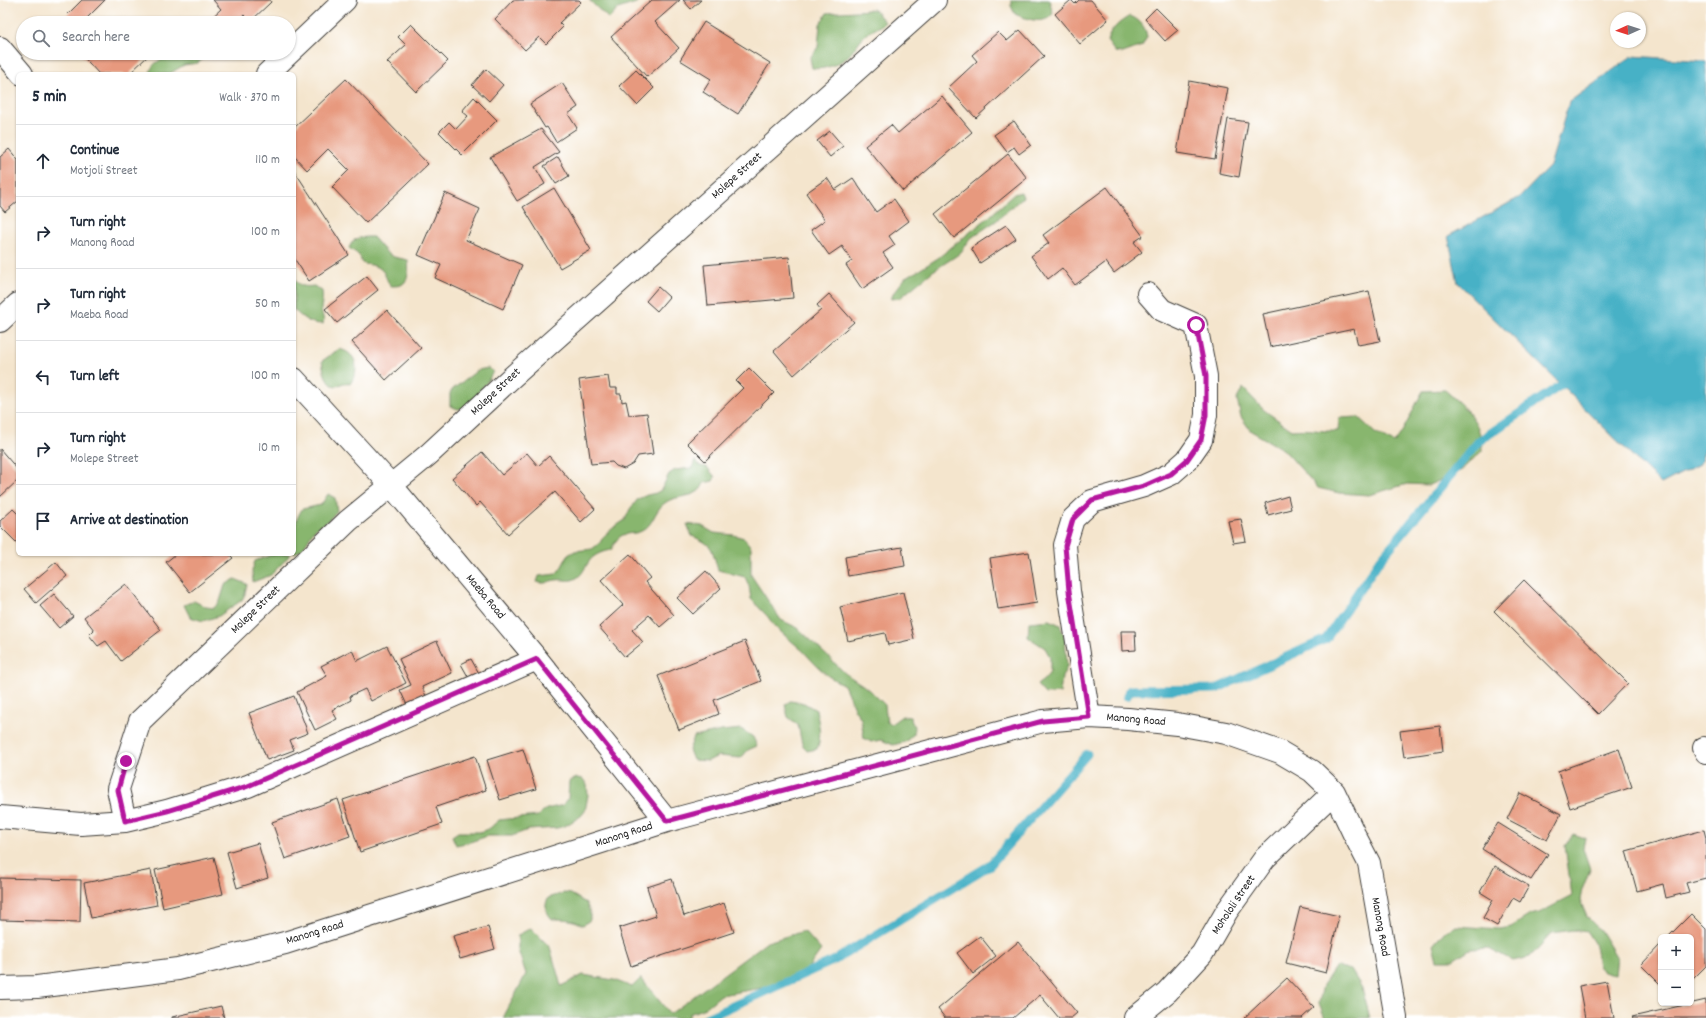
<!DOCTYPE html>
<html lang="en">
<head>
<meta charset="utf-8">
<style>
	body { margin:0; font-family:Dekko,sans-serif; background:#f2f2f3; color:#1f2937 }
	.controls { position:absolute; right:12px; bottom:12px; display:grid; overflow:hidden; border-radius:6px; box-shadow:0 1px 3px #0004 }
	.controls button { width:36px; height:36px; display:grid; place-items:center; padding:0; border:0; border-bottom:1px solid #e0e1e3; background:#fff; color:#1f2937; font:20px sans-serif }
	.compass { position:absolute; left:1610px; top:12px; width:36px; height:36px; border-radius:50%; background:#fff; box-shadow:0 1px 3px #0004; rotate:267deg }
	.stop { position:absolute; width:12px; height:12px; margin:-9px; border:3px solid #b5179e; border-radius:50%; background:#fff }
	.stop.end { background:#b5179e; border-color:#fff; box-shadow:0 1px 4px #0008 }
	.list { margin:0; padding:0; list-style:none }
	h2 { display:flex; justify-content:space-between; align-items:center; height:52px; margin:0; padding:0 16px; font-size:17px }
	h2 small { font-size:13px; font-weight:400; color:#747a83 }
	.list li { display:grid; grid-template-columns:26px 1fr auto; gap:12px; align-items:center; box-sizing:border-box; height:72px; padding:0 16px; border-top:1px solid #e0e1e3 }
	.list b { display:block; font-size:15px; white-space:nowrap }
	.list p { margin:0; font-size:13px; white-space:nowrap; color:#747a83 }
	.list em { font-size:13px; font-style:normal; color:#747a83 }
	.icon { flex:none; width:22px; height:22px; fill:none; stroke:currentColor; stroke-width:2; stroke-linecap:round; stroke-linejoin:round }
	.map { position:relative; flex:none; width:1706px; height:1018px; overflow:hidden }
	.search { position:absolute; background:#fff; box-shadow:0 1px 3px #0004; left:16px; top:16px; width:280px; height:44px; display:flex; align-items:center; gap:10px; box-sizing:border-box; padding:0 14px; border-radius:22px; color:#747a83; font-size:15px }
	.panel { position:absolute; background:#fff; box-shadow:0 1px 3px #0004; left:16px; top:72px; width:280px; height:484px; border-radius:6px }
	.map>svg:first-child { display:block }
	.forest { fill:#88b66e; stroke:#526945 }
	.water { fill:#47b1c6; stroke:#326671 }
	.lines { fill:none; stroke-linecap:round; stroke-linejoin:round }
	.stream { stroke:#47b1c6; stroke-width:9 }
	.building { fill:#e7997e }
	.minor-casing { stroke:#3c3a37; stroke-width:24 }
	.minor { stroke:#fff; stroke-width:22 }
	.route { stroke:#b5179e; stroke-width:5 }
	.labels { text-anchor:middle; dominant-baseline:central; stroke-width:4; stroke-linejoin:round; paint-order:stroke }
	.street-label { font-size:12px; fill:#1c1c1c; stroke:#fff }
</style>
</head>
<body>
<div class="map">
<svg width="1706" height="1018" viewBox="0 0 1706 1018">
	<rect width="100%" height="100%" fill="#fff"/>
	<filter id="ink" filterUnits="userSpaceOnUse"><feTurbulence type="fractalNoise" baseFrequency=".025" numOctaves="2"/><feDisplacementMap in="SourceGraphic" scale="8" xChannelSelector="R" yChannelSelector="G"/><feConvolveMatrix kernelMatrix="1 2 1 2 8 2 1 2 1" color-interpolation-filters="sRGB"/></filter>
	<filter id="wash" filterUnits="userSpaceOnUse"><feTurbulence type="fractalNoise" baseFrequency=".012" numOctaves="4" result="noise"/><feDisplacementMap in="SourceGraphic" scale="16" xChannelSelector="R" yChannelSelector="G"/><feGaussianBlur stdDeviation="0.9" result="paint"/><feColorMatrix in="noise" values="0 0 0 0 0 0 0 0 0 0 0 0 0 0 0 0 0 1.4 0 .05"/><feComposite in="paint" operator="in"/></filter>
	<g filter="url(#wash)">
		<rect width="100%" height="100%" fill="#f4e5cd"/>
		<path class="forest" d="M589 0H640L636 3 618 9 609 19Z
			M1011 0H1049L1053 13C1046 26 1026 19 1015 14L1011 6Z
			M874 9 885 22C880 28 871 30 864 36 859 41 856 47 851 53 843 63 824 71 812 68L810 58 818 47 820 24 827 13C843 11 858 12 874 9Z
			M1130 16C1139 19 1146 27 1147 37L1142 46 1123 53 1115 52 1107 41C1111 29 1119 22 1130 16Z
			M190 53H203L204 58 198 63 184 65 169 74H150C152 55 177 58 190 53Z
			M1021 192 1023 197 996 221 971 238 961 252 956 256 933 271 900 298 891 299 894 292 907 276 916 272 938 258 990 216 1014 194Z
			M367 237H373L387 253 394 257 408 260C409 268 409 282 401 285 398 286 393 286 390 286 385 277 385 269 375 266 370 264 366 265 362 263L359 255 349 248C353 238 358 238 367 237Z
			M294 279C300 287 305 287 314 286L322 291C323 297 322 302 321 308 321 314 325 318 323 324 309 324 304 319 294 310Z
			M339 349C358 353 360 370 350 384L343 383 335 387C325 380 324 373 322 361Z
			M488 368 493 371C490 380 484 385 478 393 475 397 473 403 470 408L458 409 450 406V393L453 389 478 370Z
			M1243 388 1264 410 1292 430C1307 428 1322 432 1338 431L1339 418 1358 417 1375 433 1394 443C1407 427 1413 408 1423 391L1445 390C1466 409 1482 421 1482 451L1459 472 1429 485 1407 484 1369 495 1339 493 1318 488 1284 450 1251 431 1241 417 1237 399Z
			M695 460 700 466 707 467 715 477 713 481 704 483C698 499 682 494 668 501 655 508 655 521 645 529 631 539 622 525 611 550 604 551 596 554 591 559 584 567 583 577 572 580 566 581 561 579 556 580 547 581 547 585 537 582L539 576 556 574 561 568 568 555 575 551 592 549 600 543 603 537 613 528 625 520 630 509 638 499 647 495 656 493 661 490 669 474 675 470 692 468Z
			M328 494 335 498 337 511 327 522 314 530 302 550 294 553C294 536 293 523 302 509L321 505Z
			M687 524 702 526 714 533 734 535 744 538 751 547V575L781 620 798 628 846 674 864 686 877 697 885 705 887 722 891 724 902 716 910 717 914 727V734L905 742 893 745 881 740 871 742 864 738 861 719 855 710 844 685 828 676 817 666 803 651 775 627 768 617 751 599 749 586 745 577 718 570C711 548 715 546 692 536Z
			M274 554H291L271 575 253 582 252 571 255 561Z
			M235 579 247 584 245 594 242 600 219 616 203 621 190 617 184 605 194 601 206 607 214 608 220 601 225 585Z
			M1050 620 1060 625 1065 637 1067 666 1062 677 1060 693 1045 694 1037 685 1046 678 1050 671V657L1045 648 1028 637 1029 622Z
			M790 701 804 703 816 710C819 724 822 736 817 749L807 751 802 744 798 725 788 717 785 705Z
			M741 729 753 737 757 746 748 750 741 758 718 756 708 761 693 760 689 750 694 737 721 731Z
			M577 778 583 779 587 785 588 795 585 811 581 816 565 826 557 828 528 830 512 836H488L470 842 456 845 452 836 458 832H480L490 828 499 820 538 816C544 807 554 808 563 805L568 799 569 781Z
			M1573 834 1585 838 1583 848 1590 869 1582 890 1580 900 1587 917 1600 930 1617 958 1615 974C1589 969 1601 962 1594 943 1592 939 1589 936 1587 932L1573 930 1552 933 1530 957 1513 961 1489 948 1470 949 1453 960H1437L1433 945 1445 931 1456 926 1500 929 1511 927 1530 915 1539 913 1572 896 1565 846Z
			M564 893 571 894 586 903 590 912V920L583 925C573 919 563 919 552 919 546 912 544 907 548 898Z
			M531 928 550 947 561 986 583 975 614 980 632 987 641 978 670 1014 767 942 804 931 821 950 806 971 780 985 721 995 705 1008 689 1014V1018H503L526 974 518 950V935Z
			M1336 966 1351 970 1362 988 1370 1018H1325L1319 1003 1323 985Z"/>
		<path class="water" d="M1632 56 1706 61V446L1700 464 1661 484 1458 283 1448 236 1520 197 1550 166 1569 102Z"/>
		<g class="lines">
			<path class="stream" d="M1127 696 1130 690 1216 689 1326 639 1379 561 1479 441 1561 385 1569 377
				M706 1018 835 960 990 865 1087 754"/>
		</g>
		<g id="blocks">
			<path class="building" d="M82 0H105L82 23H59Z
				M213 0H270L271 2 250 22 244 15 235 23H212L209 20 221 9Z
				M513 0H579L581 2 559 23 563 27 546 44 539 37 525 50 495 19Z
				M652 0H680L655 22 679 48 647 77 611 37Z
				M683 0H701L691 9Z
				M1071 0 1075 4 1079 0H1091L1108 20 1080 44 1055 14Z
				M1156 8 1178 30 1165 41 1145 19Z
				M704 22 770 63 738 114 703 92 711 79 680 60Z
				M411 24 448 61 416 92 387 62 406 45 398 37Z
				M1020 30 1044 56 976 118 948 88 977 61 972 55 998 32 1007 41Z
				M80 53H149L150 54 129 74H99Z
				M486 69 503 85 489 101 472 85Z
				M636 70 654 88 637 105 619 86Z
				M346 79 428 164 366 223 332 187 349 170 328 149 307 170 294 156V128Z
				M1189 81 1228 88 1215 159 1177 153Z
				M562 83 578 107 568 114 577 128 556 142 547 127 545 128 530 104Z
				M942 96 972 132 903 191 865 146 891 125 898 133Z
				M474 97 497 120 462 155 439 132 449 122 456 129 468 116 462 111Z
				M1228 119 1248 122 1239 177 1219 173Z
				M1014 121 1031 145 1019 154 1014 147 1007 152 994 135Z
				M541 129 559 152 535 167 545 184 517 201 490 157Z
				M830 131 843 146 830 157 817 141Z
				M9 149 18 160V201L5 212 0 206V157Z
				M1008 154 1027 178 954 238 935 214Z
				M558 157 569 176 556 184 544 166Z
				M294 170 349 255 309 281 294 258Z
				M827 178 835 190 853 178 876 212 894 199 909 221 889 236 895 245 883 253 893 267 862 289 846 265 852 261 842 246 829 255 811 230 825 220 806 193Z
				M1107 187 1143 236 1134 242 1142 252 1114 273 1106 262 1075 285 1062 268 1048 279 1031 256 1049 243 1043 235Z
				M554 188 591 250 560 268 523 207Z
				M445 193 480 209 466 240 522 265 503 309 435 278 441 265 418 255Z
				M1006 225 1016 239 980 263 971 248Z
				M789 257 793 298 708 306 704 265Z
				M367 276 378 290 337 323 325 309Z
				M658 287 669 297 657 311 646 301Z
				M1369 291 1380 341 1358 345 1354 329 1270 347 1263 314Z
				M829 294 854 322 794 375 774 351 821 310 817 305Z
				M387 310 421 348 386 380 352 342Z
				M749 368 774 393 705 461 687 443 743 388 736 381Z
				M608 376 610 388H617V394H621L622 402 626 401 629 415 647 413 653 454 638 456 633 464 624 469 616 466 612 462 591 464 579 380Z
				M0 449 18 470V480L0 497Z
				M482 452 502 475 527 453 538 466 549 456 595 509 581 522 555 492 508 534 480 502 476 506 452 478Z
				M1288 496 1291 509 1268 515 1265 503Z
				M13 509 18 514V544L0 526V521Z
				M1241 519 1246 541 1233 543 1228 521Z
				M902 547 905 566 848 576 845 557Z
				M1029 552 1037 603 998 609 990 558Z
				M176 554H229L233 558 190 592 166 562Z
				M630 554 650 578 645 582 674 615 660 627 649 615 632 630 643 642 625 657 599 627 623 605 601 580Z
				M56 562 67 576 36 603 24 589Z
				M706 571 721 588 693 614 677 598Z
				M1524 580 1628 683 1598 714 1494 611Z
				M126 584 161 630 121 661 106 641 98 646 89 635 94 630 84 617Z
				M903 592 914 639 888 645 885 633 848 641 840 607Z
				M54 594 73 616 59 628 40 606Z
				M1121 631H1135L1136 650 1122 651Z
				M437 641 452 673 422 687 426 696 407 705 400 690 411 685 399 659Z
				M745 641 761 681 714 700 719 714 679 730 658 676Z
				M387 646 406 683 371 701 365 689 350 696 351 700 332 710 337 719 315 730 297 692 327 676 321 666 352 650 357 661Z
				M471 659 480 675 470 680 461 664Z
				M294 696 308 733 290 740 294 750 267 760 249 713Z
				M1440 726 1443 751 1404 757 1400 731Z
				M523 749 536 789 500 800 487 760Z
				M1619 749 1632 787 1570 808 1558 771Z
				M475 756 486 790 436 807 442 824 360 852 343 800Z
				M1520 793 1561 814 1547 840 1507 819Z
				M338 799 350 836 285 859 272 822Z
				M1498 823 1548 854 1531 880 1482 849Z
				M1704 830 1706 838V878L1686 883 1689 892 1666 898 1663 884 1637 891 1626 851Z
				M258 843 268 878 237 888 227 852Z
				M214 857 223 894 163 908 155 870Z
				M1495 866 1529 886 1520 902 1513 898 1497 926 1483 918 1493 900 1480 892Z
				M151 870 157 905 91 918 84 883Z
				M0 878 81 880 80 922 0 920Z
				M672 879 684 916 724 903 734 932 631 966 619 928 656 916 647 887Z
				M1300 907 1339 916 1326 973 1286 963Z
				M1691 914 1706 929V966L1691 981V937H1668Z
				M488 927 495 949 460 959 453 936Z
				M980 936 996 956 973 974 957 953Z
				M1018 942 1077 1013 1071 1018H1059L1040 995 1013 1018H945L938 1009Z
				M1661 944V985L1641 965Z
				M1287 978 1314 1007 1302 1018H1244Z
				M1607 981 1614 1018H1585L1579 986Z
				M1706 1000V1018H1633L1632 1017Z
				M221 1006 224 1018H172V1017Z"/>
		</g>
	</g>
	<g filter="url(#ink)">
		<use href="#blocks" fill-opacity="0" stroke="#3c3a37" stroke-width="1"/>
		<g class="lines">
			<g class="minor-casing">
				<path id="minor" d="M0 48 22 74
					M267 74 345 0
					M0 321 18 304
					M294 379 391 485 537 659 667 821
					M1089 717 1069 591 1065 545 1073 519 1092 501 1144 486 1171 474 1187 460 1201 440 1206 415V376L1196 325 1162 310 1148 294
					M1704 748 1706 752
					M0 817 81 824 125 821 167 811 248 786 537 659
					M125 821 118 789 140 721 348 521 428 455 510 379 935 0
					M0 988 37 987 178 969 285 943 667 821 1043 721 1089 717 1128 719 1177 724 1226 733 1280 752 1312 771 1334 792 1354 834 1369 863 1396 1018
					M1135 1018 1167 992 1202 954 1227 911 1265 858 1334 792"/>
			</g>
			<use href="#minor" class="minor"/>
		</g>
	</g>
	<g class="lines" filter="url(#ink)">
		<path class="route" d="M126 761 118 790 125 821 167 811 248 786 537 659 667 821 1043 721 1089 717 1069 591 1065 546 1073 519 1092 500 1144 486 1171 474 1187 460 1201 440 1206 415V376L1196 325"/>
	</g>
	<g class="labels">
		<g class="street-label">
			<text transform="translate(737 176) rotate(-42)">Molepe Street</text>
			<text transform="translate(496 392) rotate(-43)">Molepe Street</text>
			<text transform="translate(485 597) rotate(50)">Maeba Road</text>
			<text transform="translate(256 610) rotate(-44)">Molepe Street</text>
			<text transform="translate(1136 720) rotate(5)">Manong Road</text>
			<text transform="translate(624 835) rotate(-18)">Manong Road</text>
			<text transform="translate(1234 905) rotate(-56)">Mohololi Street</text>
			<text transform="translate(1380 927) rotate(80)">Manong Road</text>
			<text transform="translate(315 933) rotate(-17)">Manong Road</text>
		</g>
	</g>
</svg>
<div class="controls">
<button>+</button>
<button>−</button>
</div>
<svg class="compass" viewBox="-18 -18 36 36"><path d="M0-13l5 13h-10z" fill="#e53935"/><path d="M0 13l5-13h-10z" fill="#747a83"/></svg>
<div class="stop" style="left:1196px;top:325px"></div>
<div class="stop end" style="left:126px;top:761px"></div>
<div class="search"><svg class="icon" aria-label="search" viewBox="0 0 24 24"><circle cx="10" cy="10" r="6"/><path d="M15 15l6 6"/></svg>Search here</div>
<section class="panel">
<h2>5 min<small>Walk · 370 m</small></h2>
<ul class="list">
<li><svg class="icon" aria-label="ahead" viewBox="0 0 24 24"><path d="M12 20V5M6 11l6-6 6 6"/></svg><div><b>Continue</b><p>Motjoli Street</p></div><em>110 m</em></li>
<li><svg class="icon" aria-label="right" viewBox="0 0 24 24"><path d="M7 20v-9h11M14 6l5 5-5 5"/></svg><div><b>Turn right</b><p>Manong Road</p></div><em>100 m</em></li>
<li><svg class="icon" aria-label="right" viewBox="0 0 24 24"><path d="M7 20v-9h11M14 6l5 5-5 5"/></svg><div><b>Turn right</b><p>Maeba Road</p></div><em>50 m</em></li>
<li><svg class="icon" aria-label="left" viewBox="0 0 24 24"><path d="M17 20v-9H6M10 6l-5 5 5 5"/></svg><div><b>Turn left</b></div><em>100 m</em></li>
<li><svg class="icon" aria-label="right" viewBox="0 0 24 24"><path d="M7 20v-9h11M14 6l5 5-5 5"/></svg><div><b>Turn right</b><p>Molepe Street</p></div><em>10 m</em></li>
<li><svg class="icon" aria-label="arrive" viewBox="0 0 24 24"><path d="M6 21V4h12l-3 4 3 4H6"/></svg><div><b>Arrive at destination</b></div></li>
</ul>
</section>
</div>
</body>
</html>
